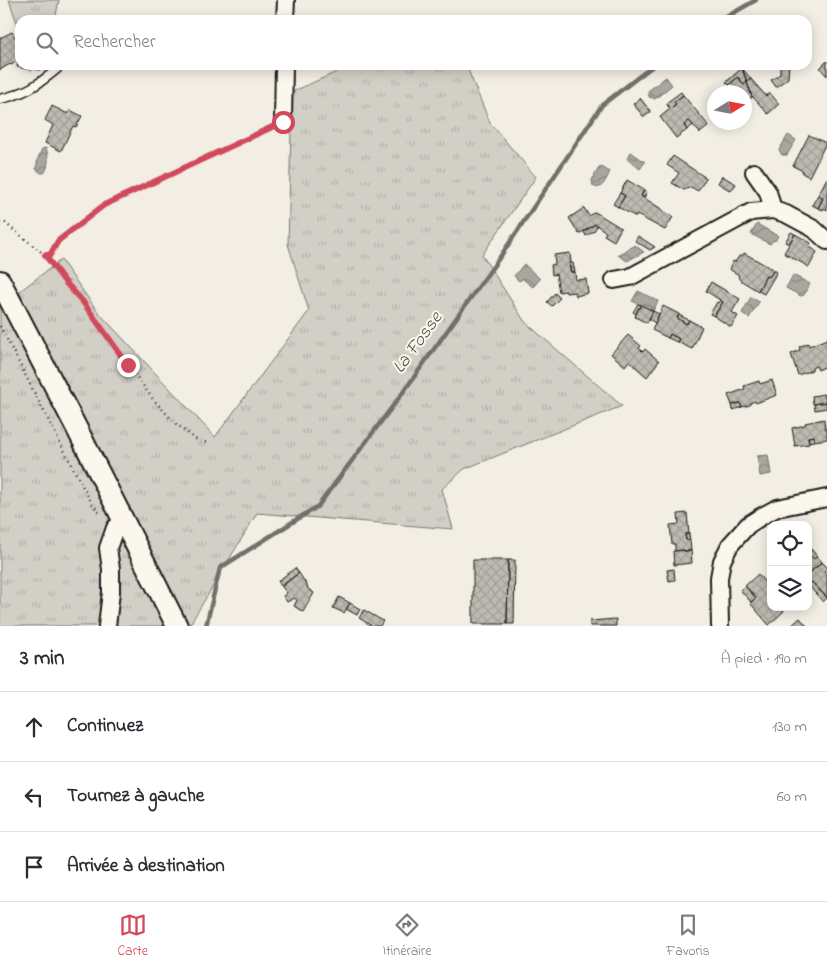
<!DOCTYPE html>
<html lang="fr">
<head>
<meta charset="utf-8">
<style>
	body { margin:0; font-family:"Indie Flower",sans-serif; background:#f2f2f3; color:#2b2b33 }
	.controls { position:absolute; right:15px; bottom:15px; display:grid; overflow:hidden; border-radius:10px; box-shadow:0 2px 12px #0003 }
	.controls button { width:45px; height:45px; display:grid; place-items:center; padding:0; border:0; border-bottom:1px solid #e1e1e2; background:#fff; color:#2b2b33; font:25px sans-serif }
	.compass { position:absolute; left:707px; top:85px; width:45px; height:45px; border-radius:50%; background:#fff; box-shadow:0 2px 12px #0003; rotate:79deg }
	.stop { position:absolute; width:15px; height:15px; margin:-11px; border:4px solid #d1495b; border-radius:50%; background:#fff }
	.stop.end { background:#d1495b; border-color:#fff; box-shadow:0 1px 5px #0008 }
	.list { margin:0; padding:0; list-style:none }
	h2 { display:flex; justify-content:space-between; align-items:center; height:65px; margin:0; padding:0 20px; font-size:21px }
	h2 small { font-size:16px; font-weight:400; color:#7c7c81 }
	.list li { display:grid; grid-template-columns:32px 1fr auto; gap:15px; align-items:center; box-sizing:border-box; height:70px; padding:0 20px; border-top:1px solid #e1e1e2 }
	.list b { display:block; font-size:19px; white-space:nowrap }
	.list em { font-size:16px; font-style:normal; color:#7c7c81 }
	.icon { flex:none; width:28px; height:28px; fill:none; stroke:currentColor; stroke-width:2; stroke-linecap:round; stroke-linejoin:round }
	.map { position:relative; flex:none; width:827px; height:626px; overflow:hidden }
	.search { position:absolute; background:#fff; box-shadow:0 2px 12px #0003; left:15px; right:15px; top:15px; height:55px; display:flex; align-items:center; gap:12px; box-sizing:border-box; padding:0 18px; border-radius:15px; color:#7c7c81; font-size:19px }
	.sheet { height:275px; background:#fff }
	nav { display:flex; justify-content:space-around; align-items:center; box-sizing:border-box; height:70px; border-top:1px solid #e1e1e2; background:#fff; font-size:14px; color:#7c7c81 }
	nav a { display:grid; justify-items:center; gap:2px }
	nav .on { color:#d1495b }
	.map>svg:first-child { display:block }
	.grass { fill:url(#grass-tufts); stroke:#777671 }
	.water { fill:url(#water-waves); stroke:#716f6b }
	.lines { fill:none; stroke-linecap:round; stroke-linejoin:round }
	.stream { stroke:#716f6b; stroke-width:4.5 }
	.building { fill:url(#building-cross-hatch); stroke:#1c1c1c }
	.service-casing { stroke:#1c1c1c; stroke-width:11 }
	.minor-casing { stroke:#1c1c1c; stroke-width:20 }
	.tertiary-casing { stroke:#1c1c1c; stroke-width:24 }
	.path { stroke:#1c1c1c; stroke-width:2.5; stroke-dasharray:1 4; stroke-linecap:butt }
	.service { stroke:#fbf7ec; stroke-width:8 }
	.minor { stroke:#fbf7ec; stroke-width:16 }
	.tertiary { stroke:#fbf7ec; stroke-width:20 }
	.route { stroke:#d1495b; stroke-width:6 }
	.labels { text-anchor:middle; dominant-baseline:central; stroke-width:4; stroke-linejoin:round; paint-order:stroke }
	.water-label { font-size:19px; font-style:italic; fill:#545351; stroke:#fbf7ec }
</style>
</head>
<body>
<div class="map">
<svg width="827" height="626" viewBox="0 0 827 626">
	<defs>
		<pattern id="grass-tufts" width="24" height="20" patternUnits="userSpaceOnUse" patternTransform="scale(1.25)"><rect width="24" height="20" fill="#d2cfc6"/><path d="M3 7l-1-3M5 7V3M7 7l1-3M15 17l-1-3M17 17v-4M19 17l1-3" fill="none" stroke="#b4b1aa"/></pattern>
		<pattern id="water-waves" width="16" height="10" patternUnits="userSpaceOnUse" patternTransform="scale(1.25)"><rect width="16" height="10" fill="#a9a6a0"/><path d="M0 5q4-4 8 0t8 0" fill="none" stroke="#898682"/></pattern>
		<pattern id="building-cross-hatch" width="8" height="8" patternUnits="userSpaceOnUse" patternTransform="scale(1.25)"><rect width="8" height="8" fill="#bdbab1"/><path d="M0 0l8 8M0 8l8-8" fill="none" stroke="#a29f98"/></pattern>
	</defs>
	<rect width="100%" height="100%" fill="#f2eee4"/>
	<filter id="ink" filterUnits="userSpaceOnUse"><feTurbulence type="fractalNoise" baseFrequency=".02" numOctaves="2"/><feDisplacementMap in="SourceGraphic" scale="10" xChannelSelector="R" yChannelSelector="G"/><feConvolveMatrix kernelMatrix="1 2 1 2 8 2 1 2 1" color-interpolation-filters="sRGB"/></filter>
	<g filter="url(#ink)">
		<path class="grass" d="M9 0H59L55 20H20V29H19Z
			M352 65H466L490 123 536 177 482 255 525 322 622 406 464 469 442 489 453 529 257 513 189 626H0V306L61 260 98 312 215 437 309 311 288 244 292 92Z"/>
		<path class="water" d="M666 77 672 85 655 99 653 98 649 97 648 91Z
			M788 135 796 140 787 155H782L779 150Z
			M46 148C49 155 49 168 44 173H41L36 169 38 158 42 149Z
			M631 152 645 162 640 169 627 159Z
			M600 166 610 172C606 179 602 192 593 186L592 180Z
			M757 224 778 236 775 241 773 240 770 244 751 234Z
			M635 245 644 252 627 261 618 255Z
			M524 264 540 279 533 287 524 280V278L519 281 514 276Z
			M793 275 810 284 804 295 801 296 786 288Z
			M638 291 658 301 653 311 632 301Z
			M751 297 759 302 749 318 742 313Z
			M768 455 771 474 760 476 757 456Z"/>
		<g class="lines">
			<path class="stream" d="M721 20 756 0
				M206 626 220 568 318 506 404 391 502 254 602 105 654 65"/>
		</g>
		<path class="building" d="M12 32 20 45V65H41L40 70 32 68V70L17 67 18 61 11 65 10 64 0 70V38Z
			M827 61V76L820 68Z
			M780 65H789L788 78 776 87 771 80 780 74Z
			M742 68 751 79 747 82Z
			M742 68 747 82 744 85 738 77 729 85 726 82Z
			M738 77 744 85 747 82 752 97 744 104V92H734L729 85Z
			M751 79 766 96 770 93 779 104 768 114 753 97H752L747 82Z
			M681 92 683 95 674 102 676 104 670 109 666 103Z
			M683 95 709 126 700 133 689 121 684 125 687 130 676 138 660 117 676 104 674 102Z
			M640 98 651 112 644 117 633 104Z
			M52 106 68 114 70 110 82 116 76 127 73 126 61 151 45 143 53 125 45 120Z
			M689 121 693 125 687 130 684 125Z
			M809 135 826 143 809 177 802 173 803 171 793 166Z
			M673 156 706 178 698 191 691 187 684 190 672 183 679 173 667 165Z
			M722 176 736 184 731 191 718 183Z
			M827 178V210L824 208 823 210 818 208 823 198 818 195Z
			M627 180 644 190 641 196 663 210 662 211 673 217 665 230 637 215 636 217 618 207 625 196 620 193Z
			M644 190 647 192 644 198 641 196Z
			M620 193 625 196 618 207 613 204Z
			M818 195 823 198 818 208 812 205Z
			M584 208 589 216 595 212 621 228 614 241 604 235 606 232 595 224 579 234 569 218Z
			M595 224 597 226 594 231 586 236 584 232Z
			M791 232 795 234 789 244 785 242Z
			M795 234 811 243 809 246 817 252 809 267 784 253Z
			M638 236 655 247 650 250 635 241Z
			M570 253 571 263H569L571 272H575L576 280 586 279 588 293 576 296 575 292 566 293V291L559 292 556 274 552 275 551 265 555 264 554 255Z
			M744 253 774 270 769 277 766 276 758 291 740 280 738 277 739 275 729 269 733 261 735 262 740 255 742 256Z
			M569 263H573L575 272H571Z
			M774 270 777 272 764 294 758 291 766 276 769 277Z
			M711 282 740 299 732 312 738 316 731 327 714 316 723 302 706 291Z
			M555 293 560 298 552 306 547 302Z
			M720 300 723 302 714 316 710 314 717 302 718 303Z
			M638 304 641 305 640 308 638 309 636 314 633 312Z
			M641 305 653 311 647 323 635 317 638 309 640 308Z
			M663 306 679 314 677 318 687 324 689 320 702 327 692 349 677 342 679 339 670 334 668 338 652 330Z
			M653 311 659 314 655 323 649 319Z
			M679 315 689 320 687 324 677 318Z
			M670 334 679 339 677 342 668 338Z
			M628 335 641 346 639 348 643 352 645 349 659 361 647 377 629 361 625 366 611 354Z
			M827 339V366L818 370 816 366 812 368V370L798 375 791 354 800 350 799 347 808 343 809 346Z
			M772 380 777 395 756 403 755 401 750 403V405L742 407 740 403 732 405 728 395 745 389 744 386 759 381 760 384Z
			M824 394 826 402 813 404 812 396Z
			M826 402 827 408 815 410 814 404Z
			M740 403 742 407 733 410 732 405Z
			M824 419 825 429 827 428V439L814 441V436L808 437 809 444 795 446 792 428 805 425V423Z
			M814 436V441L809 442 808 437Z
			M687 513 689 534H685L686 540H690L691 551H684V550L675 551V544H672L670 525 679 524 678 514Z
			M685 534H689L690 540H686Z
			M811 549 817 556 814 559 808 553Z
			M684 550V551H691L692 563 674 565 673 551Z
			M808 553 814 559 817 556 822 562 808 574Z
			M473 560H508L507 624H473Z
			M508 560H515L514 624H507Z
			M822 562 827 567V568L824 571 827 574V598L812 582 808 585V574Z
			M295 568 299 573 281 586 278 581Z
			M674 569 675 580 669 581 667 570Z
			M299 573 308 587 307 588 314 593 303 612 294 606 297 600 294 598 287 602 283 596 287 593 282 587 283 585Z
			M758 574 769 587 767 589 771 593V607H781L784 611 769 625 750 603 756 598 745 586Z
			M812 582 827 598 823 602 808 585Z
			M745 586 756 598 751 602 740 590Z
			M339 597 350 603 344 613 333 608Z
			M350 603 360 609 357 615 346 609Z
			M364 610 383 621 380 626H372L359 618Z
			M800 618 807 626H791Z
			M616 619V626H590V621Z"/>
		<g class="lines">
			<g class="service-casing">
				<path id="service" d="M0 99C24 94 38 85 57 69"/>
			</g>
			<g class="minor-casing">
				<path id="minor" d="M285 20 286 0
					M283 122 284 65
					M754 172 768 192 773 210
					M614 280 630 277 751 212 773 210 786 214 814 229 827 241
					M107 626 111 592V569L108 548 115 528 124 521
					M720 626 719 578 722 561 730 545 748 525 762 516 777 508 827 498"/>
			</g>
			<g class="tertiary-casing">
				<path id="tertiary" d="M0 281 76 427 177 626"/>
			</g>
			<path class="path" d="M0 222 5 223 45 255 65 282 83 302 152 398 175 423 195 439 207 443
				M45 255H50L58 241 104 205 271 127
				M0 326 84 489 93 505 99 512"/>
			<use href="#service" class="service"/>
			<use href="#minor" class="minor"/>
			<use href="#tertiary" class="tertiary"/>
		</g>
	</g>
	<g class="lines" filter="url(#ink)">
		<path class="route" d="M128 365 83 302 65 282 45 255H50L58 241 104 205 283 122"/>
	</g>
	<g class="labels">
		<g class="water-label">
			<text transform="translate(418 343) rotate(-54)">La Fosse</text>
		</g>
	</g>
</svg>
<div class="controls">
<button><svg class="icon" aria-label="locate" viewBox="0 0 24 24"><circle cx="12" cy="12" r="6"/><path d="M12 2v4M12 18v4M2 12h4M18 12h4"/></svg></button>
<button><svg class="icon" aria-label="layers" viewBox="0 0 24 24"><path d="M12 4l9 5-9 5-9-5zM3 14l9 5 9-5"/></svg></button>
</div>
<svg class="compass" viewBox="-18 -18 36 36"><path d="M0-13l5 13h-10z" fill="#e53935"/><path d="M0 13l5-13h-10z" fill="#7c7c81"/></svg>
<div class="stop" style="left:283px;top:122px"></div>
<div class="stop end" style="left:128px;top:365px"></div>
<div class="search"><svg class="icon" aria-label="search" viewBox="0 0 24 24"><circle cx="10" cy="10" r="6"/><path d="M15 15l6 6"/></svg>Rechercher</div>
</div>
<section class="sheet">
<h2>3 min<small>À pied · 190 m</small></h2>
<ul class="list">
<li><svg class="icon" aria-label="ahead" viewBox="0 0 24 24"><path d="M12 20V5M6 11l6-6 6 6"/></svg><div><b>Continuez</b></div><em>130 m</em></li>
<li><svg class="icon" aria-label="left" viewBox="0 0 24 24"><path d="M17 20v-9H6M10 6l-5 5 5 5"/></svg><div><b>Tournez à gauche</b></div><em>60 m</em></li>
<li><svg class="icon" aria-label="arrive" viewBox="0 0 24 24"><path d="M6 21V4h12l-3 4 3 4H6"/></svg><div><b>Arrivée à destination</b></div></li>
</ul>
</section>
<nav>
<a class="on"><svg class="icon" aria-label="map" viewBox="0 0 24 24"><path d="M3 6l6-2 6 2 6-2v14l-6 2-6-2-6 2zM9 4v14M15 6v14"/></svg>Carte</a>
<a><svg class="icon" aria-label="directions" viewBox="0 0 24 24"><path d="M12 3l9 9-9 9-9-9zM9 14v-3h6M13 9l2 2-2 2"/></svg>Itinéraire</a>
<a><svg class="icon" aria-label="saved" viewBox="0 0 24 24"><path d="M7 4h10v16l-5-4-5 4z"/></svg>Favoris</a>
</nav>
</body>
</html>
